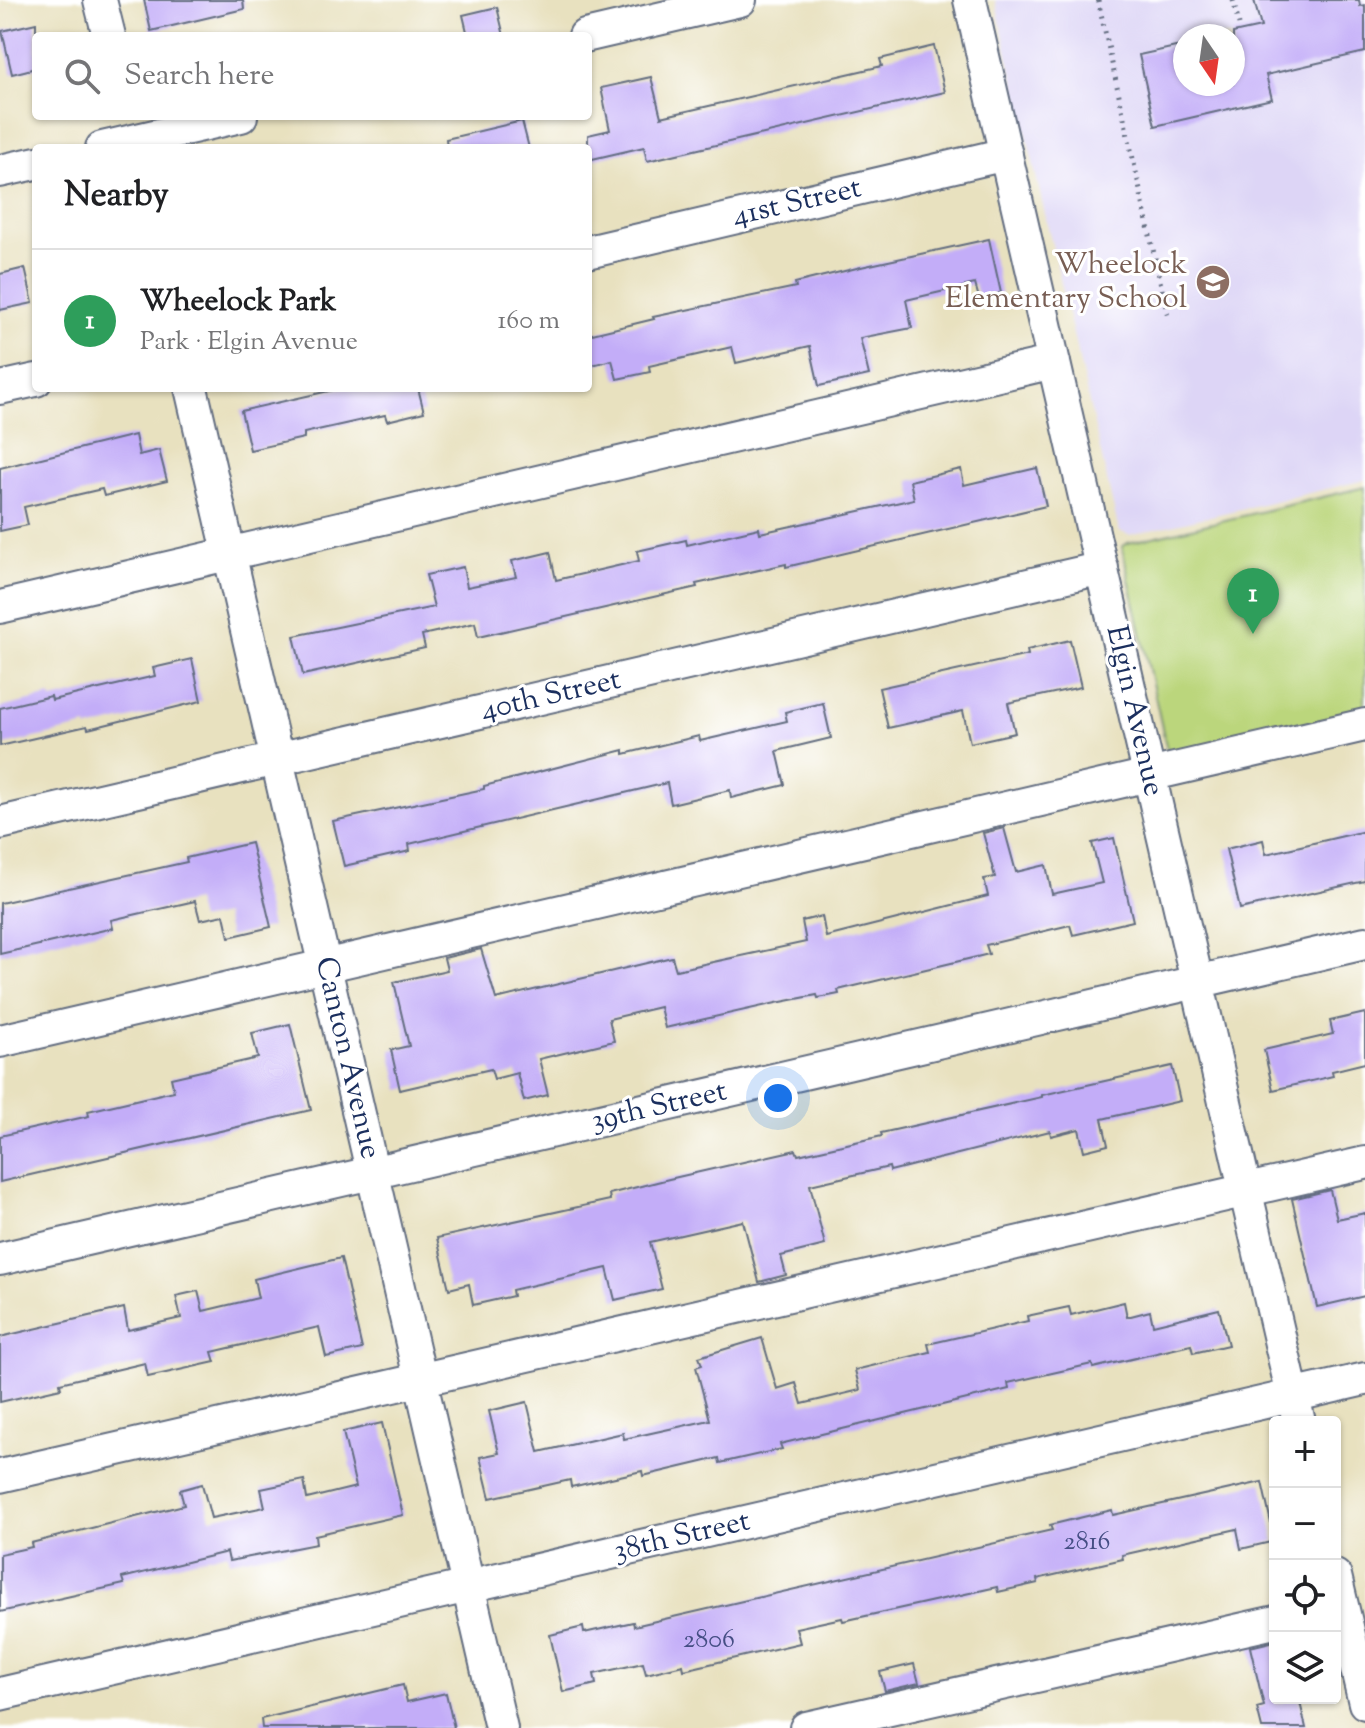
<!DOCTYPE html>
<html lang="en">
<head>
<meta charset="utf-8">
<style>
	body { margin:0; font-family:"Sorts Mill Goudy",serif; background:#f6f6f6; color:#202124 }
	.controls { position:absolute; right:24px; bottom:24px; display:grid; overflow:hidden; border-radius:8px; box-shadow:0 2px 6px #0004 }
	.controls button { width:72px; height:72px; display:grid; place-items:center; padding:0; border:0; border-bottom:2px solid #e0e0e0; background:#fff; color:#202124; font:40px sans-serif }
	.compass { position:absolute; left:1173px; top:24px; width:72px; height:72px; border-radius:50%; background:#fff; box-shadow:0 2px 6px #0004; rotate:167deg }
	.you { position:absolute; left:778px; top:1098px; width:28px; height:28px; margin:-20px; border:6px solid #fff; border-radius:50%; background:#1a73e8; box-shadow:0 0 0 12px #1a73e833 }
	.badge { display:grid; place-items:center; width:52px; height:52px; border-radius:50%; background:#b5179e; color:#fff; font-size:26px; font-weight:700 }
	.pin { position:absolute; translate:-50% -66px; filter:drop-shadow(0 2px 4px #0008) }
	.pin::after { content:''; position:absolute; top:42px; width:28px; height:24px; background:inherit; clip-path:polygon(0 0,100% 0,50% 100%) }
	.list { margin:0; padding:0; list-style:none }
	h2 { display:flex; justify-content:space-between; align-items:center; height:104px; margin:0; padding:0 32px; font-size:34px }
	h2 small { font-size:26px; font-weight:400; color:#757577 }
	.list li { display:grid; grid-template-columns:52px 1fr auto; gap:24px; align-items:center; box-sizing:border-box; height:144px; padding:0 32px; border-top:2px solid #e0e0e0 }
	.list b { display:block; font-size:30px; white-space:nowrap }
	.list p { margin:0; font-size:26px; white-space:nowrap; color:#757577 }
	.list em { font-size:26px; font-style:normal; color:#757577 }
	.icon { flex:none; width:44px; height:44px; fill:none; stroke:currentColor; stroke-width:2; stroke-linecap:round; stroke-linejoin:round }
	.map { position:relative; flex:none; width:1365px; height:1728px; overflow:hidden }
	.search { position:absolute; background:#fff; box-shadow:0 2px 6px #0004; left:32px; top:32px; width:560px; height:88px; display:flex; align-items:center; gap:20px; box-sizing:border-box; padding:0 28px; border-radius:8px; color:#757577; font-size:30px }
	.panel { position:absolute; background:#fff; box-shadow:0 2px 6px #0004; left:32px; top:144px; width:560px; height:248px; border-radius:8px }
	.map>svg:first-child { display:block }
	.built { fill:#ddd5f6; fill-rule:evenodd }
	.green { fill:#bbd67c; stroke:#6b826d; stroke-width:2 }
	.building { fill:#c3adf8 }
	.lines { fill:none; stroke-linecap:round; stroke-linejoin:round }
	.minor-casing { stroke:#636d80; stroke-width:36 }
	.path { stroke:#636d80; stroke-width:5; stroke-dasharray:2 6; stroke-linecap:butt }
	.minor { stroke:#fff; stroke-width:32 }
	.labels { text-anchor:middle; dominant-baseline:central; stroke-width:6; stroke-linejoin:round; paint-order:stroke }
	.number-label { font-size:26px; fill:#454e84 }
	.street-label { font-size:30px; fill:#1b2f5e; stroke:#fff }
	.education-label { font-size:30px; fill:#785e54; stroke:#fff; text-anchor:end }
</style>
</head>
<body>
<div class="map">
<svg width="1365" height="1728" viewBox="0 0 1365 1728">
	<rect width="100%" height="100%" fill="#fff"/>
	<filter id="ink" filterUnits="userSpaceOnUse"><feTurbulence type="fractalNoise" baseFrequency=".0125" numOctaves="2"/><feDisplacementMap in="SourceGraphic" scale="16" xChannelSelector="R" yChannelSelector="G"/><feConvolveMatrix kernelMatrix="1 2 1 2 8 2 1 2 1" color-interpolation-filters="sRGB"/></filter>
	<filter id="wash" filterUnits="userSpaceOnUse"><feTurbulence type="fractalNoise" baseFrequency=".006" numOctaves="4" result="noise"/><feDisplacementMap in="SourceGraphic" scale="32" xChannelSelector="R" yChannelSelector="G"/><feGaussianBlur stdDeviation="1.8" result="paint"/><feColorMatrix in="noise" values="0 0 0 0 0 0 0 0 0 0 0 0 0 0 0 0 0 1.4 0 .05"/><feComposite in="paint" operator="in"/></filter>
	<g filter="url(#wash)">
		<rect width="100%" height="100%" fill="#e8e1bf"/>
		<path class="built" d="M995 0H1365V480L1129 535 1119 531ZM1185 36H1233V84H1185Z"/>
		<path class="green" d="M1365 487V717L1172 755 1166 746 1122 547 1128 543Z"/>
		<g id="blocks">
			<path class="building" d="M144 0H243L244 9 151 31Z
				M1254 0H1359L1360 6 1365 5V52L1266 75 1272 99 1155 126 1139 55 1185 45V84H1233V33L1261 27Z
				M497 7 504 36H468L463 15Z
				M36 23V68L12 74 2 31Z
				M934 46 945 92 647 161 644 147 588 160V135L610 130 601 88 651 77 661 117 882 66 880 59Z
				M522 121 529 148H447L446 139Z
				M989 239 1001 293 979 298 975 284 906 300 912 328 860 338 869 375 819 386 810 346 736 363 732 347 649 366 650 372 617 379 612 360 588 366V335L654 319 653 317 796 287 795 283 861 267Z
				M25 268 33 303 0 310V274Z
				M342 388H418L424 412 387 421 385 415 304 433V438L250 450 241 411Z
				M135 435 139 455 159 450 167 481 104 496 102 489 24 507 28 525 0 531V468Z
				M1037 468 1046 506 786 567V564L696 584 697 587 478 637 475 623 422 635 425 648 303 675 294 636 434 607 426 575 463 567 467 587 516 577 512 561 550 552 556 580 639 561 637 551 686 540 687 545 759 528 760 533 914 499 910 481 961 469 964 485Z
				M1070 640 1081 687 1008 703 1015 733 970 743 963 711 888 728 879 688 1028 655 1027 650Z
				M192 659 201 701 88 729 87 726 0 746V708L51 696 52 700 155 676 153 668Z
				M823 703 831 738 777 751 785 785 731 798 730 790 671 804 667 783 409 844 410 851 344 866 333 821 484 789V786L624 750V754L699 736 700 741 787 721 785 712Z
				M1004 828 1016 872 1046 865 1052 894 1102 883 1092 843 1114 838 1133 921 1073 935 1070 925 986 945 989 954 838 990 839 994 818 998 817 995 776 1003 665 1028 660 1007 609 1019 614 1041 539 1059 548 1095 524 1101 517 1073 494 1079 491 1069 400 1090 391 1050 409 1046 394 982 447 970 444 958 481 949 496 999 672 957 676 970 806 942 802 921 822 916 826 937 988 896 984 879 995 877 983 833Z
				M1365 831V881L1240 909 1226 849 1263 840 1266 854Z
				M251 843 271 927 229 937 224 915 200 920 195 901 111 920 113 928 0 954V903L187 862 186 858Z
				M1365 1013V1063L1332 1071 1333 1076 1273 1090 1264 1050 1333 1034 1330 1021Z
				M290 1024 311 1110 0 1182V1136L89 1116 88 1111 174 1091 171 1078 258 1058 252 1033Z
				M1172 1066 1180 1101 1102 1119 1108 1145 1084 1151 1079 1129 1051 1136 1050 1131 890 1171 889 1167 810 1185 825 1245 781 1256 786 1275 759 1282 743 1221 650 1242 662 1289 615 1300 607 1268 512 1290 513 1296 473 1305 469 1284 449 1289 437 1238 610 1200 609 1194 669 1179 796 1150 798 1155 882 1136 881 1133 1042 1097V1095Z
				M1330 1190 1337 1219 1365 1213V1296L1317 1307 1292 1199Z
				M341 1258 362 1349 326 1357 319 1327 212 1352 215 1362 148 1377 145 1363 60 1383 61 1388 0 1402V1337L124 1308 128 1330 181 1318 176 1296 198 1291 203 1311 258 1298 254 1279Z
				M1124 1302 1127 1317 1150 1311 1153 1325 1219 1309 1228 1345 1193 1353 1191 1345 1093 1368 1092 1364 1008 1383 1009 1389 780 1444 782 1449 720 1463 719 1458 643 1476 642 1471 571 1487 570 1480 490 1498 480 1457 499 1453 489 1411 527 1402 539 1452 623 1433 624 1439 710 1420 696 1367 702 1365 699 1357 762 1338 777 1389 796 1383 802 1404 860 1390 855 1370 930 1352 928 1344 1028 1321 1027 1316 1069 1307 1071 1315Z
				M382 1423 403 1515 315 1535 316 1544 229 1561 227 1552 122 1578 124 1584 0 1612V1554L32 1547 31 1543 184 1505 180 1490 202 1484 211 1518 265 1507 261 1489 304 1480 307 1499 356 1487 343 1432Z
				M1262 1482 1275 1541 1241 1549 1237 1529 1122 1555 1123 1559 1037 1579 1038 1583 998 1592 997 1587 843 1621 842 1618 796 1628 800 1643 684 1670 683 1665 646 1674 643 1663 594 1674 596 1684 563 1692 550 1635 583 1627 584 1633 633 1622 634 1626 1052 1530 1050 1525 1112 1510 1113 1515Z
				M1275 1641V1704L1299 1698 1306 1728H1262L1257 1708 1264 1706 1250 1647Z
				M914 1664 919 1683 885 1691 880 1672Z
				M403 1685 407 1702 446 1693 454 1728H262L261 1719Z"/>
		</g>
	</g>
	<g filter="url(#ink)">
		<use href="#blocks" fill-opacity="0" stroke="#636d80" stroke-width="2"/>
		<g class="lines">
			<g class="minor-casing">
				<path id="minor" d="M100 0 109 36
					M970 0 1299 1422
					M585 36 740 0
					M102 148 241 116
					M0 171 36 163
					M588 252 1006 154
					M0 388 36 380
					M191 388 501 1728
					M0 607 1054 362
					M0 823 1102 568
					M0 1041 1365 725
					M0 1259 1365 943
					M0 1476 1365 1163
					M1335 1576 1365 1703
					M0 1694 1365 1379
					M806 1728 1275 1622"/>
			</g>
			<path class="path" d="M1098 0 1168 317
				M1233 0 1239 25"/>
			<use href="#minor" class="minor"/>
		</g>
	</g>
	<defs>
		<g id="school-disc" transform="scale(1.8)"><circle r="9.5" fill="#8d6e63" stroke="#fff"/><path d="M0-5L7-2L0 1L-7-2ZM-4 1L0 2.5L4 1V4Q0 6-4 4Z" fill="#fff"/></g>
	</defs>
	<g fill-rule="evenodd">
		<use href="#school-disc" x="1213" y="282"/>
	</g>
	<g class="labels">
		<g class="number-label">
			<text x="1087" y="1542">2816</text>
			<text x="709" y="1640">2806</text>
		</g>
		<g class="street-label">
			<text transform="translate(797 203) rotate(-13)">41st Street</text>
			<text transform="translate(551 696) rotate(-13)">40th Street</text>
			<text transform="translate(1134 711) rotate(77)">Elgin Avenue</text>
			<text transform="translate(347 1058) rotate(77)">Canton Avenue</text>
			<text transform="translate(659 1107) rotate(-13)">39th Street</text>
			<text transform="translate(682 1537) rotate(-13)">38th Street</text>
		</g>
		<g class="education-label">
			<text x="1187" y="265">Wheelock<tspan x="1187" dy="34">Elementary School</tspan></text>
		</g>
	</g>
</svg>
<div class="controls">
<button>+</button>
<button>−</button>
<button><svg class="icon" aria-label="locate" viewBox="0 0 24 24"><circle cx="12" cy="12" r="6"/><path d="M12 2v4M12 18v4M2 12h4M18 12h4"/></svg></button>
<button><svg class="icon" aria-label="layers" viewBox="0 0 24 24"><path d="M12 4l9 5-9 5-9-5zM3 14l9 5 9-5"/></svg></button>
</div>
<svg class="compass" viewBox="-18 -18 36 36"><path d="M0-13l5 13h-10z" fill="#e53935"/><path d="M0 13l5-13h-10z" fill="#757577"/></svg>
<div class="you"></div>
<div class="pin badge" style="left:1253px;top:634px;background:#2e9e5b">1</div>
<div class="search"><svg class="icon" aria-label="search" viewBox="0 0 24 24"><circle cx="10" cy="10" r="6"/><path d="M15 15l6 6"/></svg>Search here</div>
<section class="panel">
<h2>Nearby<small></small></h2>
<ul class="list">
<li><span class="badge" style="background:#2e9e5b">1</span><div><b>Wheelock Park</b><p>Park · Elgin Avenue</p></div><em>160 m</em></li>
</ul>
</section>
</div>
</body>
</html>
